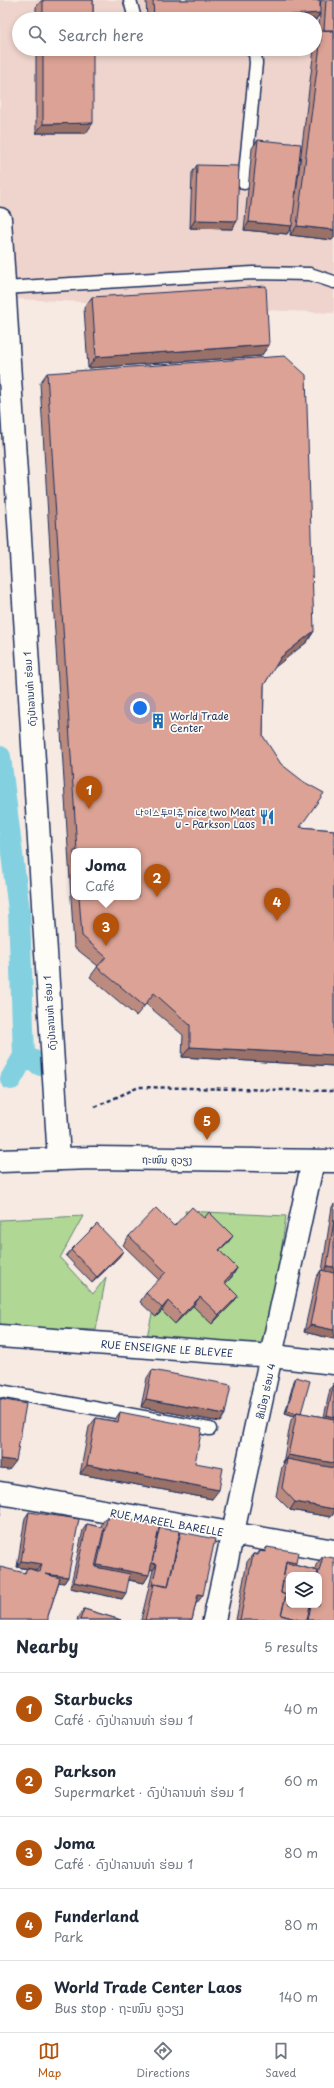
<!DOCTYPE html>
<html lang="en">
<head>
<meta charset="utf-8">
<style>
	body { margin:0; font-family:"Playpen Sans","Poor Story","Noto Sans Lao",sans-serif; background:#f6f6f7; color:#1f2937 }
	.controls { position:absolute; right:12px; bottom:12px; display:grid; overflow:hidden; border-radius:8px; box-shadow:0 2px 6px #0003 }
	.controls button { width:36px; height:36px; display:grid; place-items:center; padding:0; border:0; border-bottom:1px solid #e0e1e3; background:#fff; color:#1f2937; font:20px sans-serif }
	.you { position:absolute; left:140px; top:708px; width:14px; height:14px; margin:-10px; border:3px solid #fff; border-radius:50%; background:#1a73e8; box-shadow:0 0 0 6px #1a73e833 }
	.badge { display:grid; place-items:center; width:26px; height:26px; border-radius:50%; background:#b45309; color:#fff; font-size:13px; font-weight:700 }
	.pin { position:absolute; translate:-50% -33px; filter:drop-shadow(0 1px 2px #0008) }
	.pin::after { content:''; position:absolute; top:21px; width:14px; height:12px; background:inherit; clip-path:polygon(0 0,100% 0,50% 100%) }
	.popup { position:absolute; left:71px; top:848px; width:70px; height:52px; box-sizing:border-box; display:grid; place-content:center; border-radius:8px; background:#fff; filter:drop-shadow(0 1px 3px #0005); font-size:13px; white-space:nowrap; color:#747a83 }
	.popup b { font-size:15px; color:#1f2937 }
	.popup::after { content:''; position:absolute; left:50%; top:100%; margin-left:-8px; border:8px solid transparent; border-top-color:#fff }
	.list { margin:0; padding:0; list-style:none }
	h2 { display:flex; justify-content:space-between; align-items:center; height:52px; margin:0; padding:0 16px; font-size:17px }
	h2 small { font-size:13px; font-weight:400; color:#747a83 }
	.list li { display:grid; grid-template-columns:26px 1fr auto; gap:12px; align-items:center; box-sizing:border-box; height:72px; padding:0 16px; border-top:1px solid #e0e1e3 }
	.list b { display:block; font-size:15px; white-space:nowrap }
	.list p { margin:0; font-size:13px; white-space:nowrap; color:#747a83 }
	.list em { font-size:13px; font-style:normal; color:#747a83 }
	.icon { flex:none; width:22px; height:22px; fill:none; stroke:currentColor; stroke-width:2; stroke-linecap:round; stroke-linejoin:round }
	.map { position:relative; flex:none; width:334px; height:1620px; overflow:hidden }
	.search { position:absolute; background:#fff; box-shadow:0 2px 6px #0003; left:12px; right:12px; top:12px; height:44px; display:flex; align-items:center; gap:10px; box-sizing:border-box; padding:0 14px; border-radius:22px; color:#747a83; font-size:15px }
	.sheet { height:412px; background:#fff }
	nav { display:flex; justify-content:space-around; align-items:center; box-sizing:border-box; height:56px; border-top:1px solid #e0e1e3; background:#fff; font-size:11px; color:#747a83 }
	nav a { display:grid; justify-items:center; gap:2px }
	nav .on { color:#b45309 }
	.map>svg:first-child { display:block }
	.built { fill:#eed4cc; fill-rule:evenodd }
	.green { fill:#b0d793; stroke:#668378 }
	.lines { fill:none; stroke-linecap:round; stroke-linejoin:round }
	.canal { stroke:#83d1e0; stroke-width:22 }
	.service-casing { stroke:#1b2f5e; stroke-width:15 }
	.minor-casing { stroke:#1b2f5e; stroke-width:25 }
	.tertiary-casing { stroke:#1b2f5e; stroke-width:25 }
	.path { stroke:#1b2f5e; stroke-width:2.5; stroke-dasharray:4 3; stroke-linecap:butt }
	.service { stroke:#fdfcf7; stroke-width:12 }
	.minor { stroke:#fdfcf7; stroke-width:22 }
	.tertiary { stroke:#fdfcf7; stroke-width:22 }
	.wall { fill:#bc8b80; stroke:#1b2f5e; fill-rule:evenodd }
	.shaded-wall { fill:#997168; stroke:#1b2f5e }
	.building { fill:#dba295; stroke:#1b2f5e }
	.labels { text-anchor:middle; dominant-baseline:central; stroke-width:3.5; stroke-linejoin:round; paint-order:stroke }
	.street-label { font-size:10px; fill:#1b2f5e; stroke:#fdfcf7 }
	.poi-label { font-size:10px; fill:#1b2f5e; stroke:#fdfcf7; text-anchor:start }
</style>
</head>
<body>
<div class="map">
<svg width="334" height="1620" viewBox="0 0 334 1620">
	<rect width="100%" height="100%" fill="#f6eae3"/>
	<filter id="ink" filterUnits="userSpaceOnUse"><feTurbulence type="fractalNoise" baseFrequency=".025" numOctaves="2"/><feDisplacementMap in="SourceGraphic" scale="8" xChannelSelector="R" yChannelSelector="G"/><feConvolveMatrix kernelMatrix="1 2 1 2 8 2 1 2 1" color-interpolation-filters="sRGB"/></filter>
	<g filter="url(#ink)">
		<path class="built" d="M0 0H334V313L14 299 13 223 0 224ZM19 19H315V49H19Z"/>
		<path class="green" d="M185 1211 286 1216 268 1347 146 1341 152 1314 156 1317 162 1311 175 1324 193 1306 212 1324Z
			M83 1216 60 1258 93 1294 106 1277 96 1330 0 1326V1220Z"/>
		<g class="lines">
			<path class="canal" d="M0 757 19 911 24 1056 11 1079
				M24 1056 41 1065"/>
			<g class="service-casing">
				<path id="service" d="M130 0 135 19
					M244 183 256 63 255 53 250 49
					M4 288 253 273 310 274 334 282
					M0 1391 210 1429"/>
			</g>
			<g class="minor-casing">
				<path id="minor" d="M0 219 59 1159
					M0 1336 272 1356 334 1363
					M0 1493 334 1551
					M214 1620 313 1161"/>
			</g>
			<g class="tertiary-casing">
				<path id="tertiary" d="M0 1161 93 1158 334 1161"/>
			</g>
			<path class="path" d="M95 1107 139 1087 334 1091"/>
			<use href="#service" class="service"/>
			<use href="#minor" class="minor"/>
			<use href="#tertiary" class="tertiary"/>
		</g>
		<path class="wall" d="M42 0H93V19H36V7Z
			M146 0H320V8L321 0H334V238L332 240 290 235 291 228 287 234 244 230 252 148 258 140 296 194 314 49H315L316 40 318 36 320 14 315 21V19H147Z
			M36 49H93L86 133H36Z
			M197 165 237 221 232 229 190 228 192 173Z
			M92 297 269 345 261 356 88 368 84 308Z
			M47 373 314 631 307 642 275 666 264 685 263 736 300 827 334 830V1066L182 1057 183 1035 146 1004 136 1016 90 977 98 966 74 947 40 383ZM74 851H138V897H74Z
			M334 1204V1339L304 1332 316 1278 321 1270 322 1271 332 1207Z
			M174 1226 226 1245 220 1251 237 1268 231 1278 225 1284 238 1296 231 1305 212 1324 193 1306 175 1324 162 1311 156 1317 140 1302 146 1293 159 1280 123 1245 129 1236Z
			M71 1250 119 1257 92 1283 66 1256Z
			M152 1370 225 1414 220 1422 141 1407 147 1378Z
			M296 1377 301 1413 324 1417 330 1389 334 1383V1513L331 1517 290 1510 276 1496 282 1467 284 1463H283L291 1420 294 1416 285 1413 294 1381Z
			M120 1412 195 1463 212 1499 80 1474 89 1427 96 1418 114 1421Z
			M29 1512 68 1577 64 1583 59 1582 48 1616 24 1573 27 1569 17 1567 25 1518Z
			M108 1515 159 1528 180 1534 181 1532 197 1603H196L192 1620H141L153 1570 151 1569 144 1583 128 1580 122 1599 70 1588 83 1530 87 1524 101 1527 102 1523Z
			M267 1547 294 1565 315 1570 316 1565 323 1556 334 1620H236L247 1562 253 1554H257L260 1551 263 1552ZM289 1575H319V1605H289Z
			M84 1609 121 1620H77L78 1617Z"/>
		<path class="shaded-wall" d="M320 13 315 21V19H231Z
			M324 30H334V39L322 32Z
			M93 123 86 133H36L43 124Z
			M195 220 237 221 232 229 190 228Z
			M249 222 292 226 287 234 244 230Z
			M297 226 334 230V238L332 240 290 235Z
			M269 345 261 356 88 368 96 357Z
			M314 631 307 642 274 668 281 657Z
			M190 1047 334 1055V1066L182 1057Z
			M233 1236 226 1245 212 1259 219 1250Z
			M123 1251 119 1257 92 1283 97 1277Z
			M327 1266 334 1267V1275L322 1274Z
			M237 1268 231 1278 217 1292 224 1282Z
			M238 1296 231 1305 212 1324 219 1315Z
			M200 1297 193 1306 175 1324 182 1315Z
			M168 1301 162 1311 156 1317 162 1308Z
			M310 1325 334 1330V1339L304 1332Z
			M146 1399 225 1414 220 1422 141 1407Z
			M287 1410 296 1413 294 1416 285 1413Z
			M327 1415 334 1417V1424L323 1421Z
			M288 1455 334 1463V1472L287 1459 284 1463H283Z
			M0 1459 16 1461 9 1470 0 1469Z
			M87 1465 219 1490 212 1499 80 1474Z
			M295 1502 334 1509V1513L331 1517 290 1510Z
			M21 1561 42 1564 38 1570 17 1567Z
			M286 1561 296 1563 290 1571 284 1570Z
			M151 1562 157 1564 153 1570 147 1568Z
			M97 1565 149 1575 144 1583 91 1572Z
			M45 1574 68 1577 64 1583 41 1580Z
			M74 1582 126 1593 122 1599 70 1588Z
			M198 1594 203 1595 197 1603 192 1602Z"/>
		<path class="building" d="M43 0H93V19H43Z
			M153 0H320V13L231 19H154Z
			M326 0H334V30H324Z
			M322 30 334 32V230L297 226Z
			M43 49H93V123L43 124Z
			M258 140 301 144 292 226 249 222Z
			M197 165 239 166 237 221 195 220Z
			M266 286 269 345 96 357 92 297Z
			M285 356 306 375 314 631 281 657 264 685 263 736 281 764 304 782 324 793 300 827 334 830V1055L190 1047V1025L154 993 144 1006 97 967 106 957 82 936 79 897H138V851H77L47 373Z
			M192 1207 204 1218 209 1212 233 1236 219 1250 237 1268 224 1282 238 1296 219 1315 200 1297 182 1315 168 1301 162 1308 146 1293 166 1272 129 1236 156 1208 174 1226Z
			M334 1220V1267L327 1266Z
			M97 1224 123 1251 97 1277 71 1250Z
			M321 1270 334 1273V1330L310 1325Z
			M152 1370 231 1385 225 1414 146 1399Z
			M296 1377 310 1381 301 1413 297 1412 296 1413 287 1410Z
			M334 1383V1417L327 1415Z
			M0 1399 26 1404 16 1461 0 1459Z
			M120 1412 202 1428 195 1463 223 1468 219 1490 87 1465 96 1418 118 1422Z
			M297 1412 334 1419V1463L288 1455Z
			M287 1459 334 1468V1509L295 1502 282 1488Z
			M0 1502H2L0 1515Z
			M29 1512 79 1519 68 1577 45 1574 60 1578 48 1616V1620H0V1567L25 1573 27 1568 40 1572 42 1564 21 1561Z
			M108 1515 160 1526 149 1575 97 1565Z
			M87 1524 104 1528 95 1567 130 1574 126 1593 74 1582Z
			M159 1528 180 1531 168 1586 154 1584 152 1586 157 1564 152 1563Z
			M181 1532 215 1539 203 1595 198 1594 192 1620H145L154 1584 168 1587Z
			M267 1547 298 1552 296 1563 286 1561 281 1593 286 1595 281 1615 299 1620H240L243 1605 253 1554 258 1555 260 1551 265 1552Z
			M323 1556 334 1558V1620H308L311 1605H319V1575H318Z
			M286 1563 318 1571 317 1575H289V1605H310L307 1620H299L281 1615 286 1595 281 1593Z
			M84 1609 121 1620H80Z"/>
	</g>
	<defs>
		<g id="building-bare" transform="scale(1.2)"><path d="M-4-6H4V6H1V3H-1V6H-4ZM-2.5-4.3h1.7v1.8h-1.7ZM.8-4.3h1.7v1.8H.8ZM-2.5-1h1.7V.8h-1.7ZM.8-1h1.7V.8H.8Z" fill="#1f6fb2" stroke="#fdfcf7" stroke-width="2.5" paint-order="stroke"/></g>
		<g id="restaurant-bare" transform="scale(1.2)"><path d="M-5-6h1v4h1v-4h1v4h1v-4h1v5L-1.5 .5V6h-2V.5L-5-1ZM5-6V6H3V1.5H1.5Q1.5-4 5-6Z" fill="#1f6fb2" stroke="#fdfcf7" stroke-width="2.5" paint-order="stroke"/></g>
	</defs>
	<g fill-rule="evenodd">
		<use href="#building-bare" x="158" y="721"/>
		<use href="#restaurant-bare" x="267" y="817"/>
	</g>
	<g class="labels">
		<g class="street-label">
			<text transform="translate(29 689) rotate(-94)">ດົງປ່າລານທ່າ ຮ່ອມ 1</text>
			<text transform="translate(49 1013) rotate(-94)">ດົງປ່າລານທ່າ ຮ່ອມ 1</text>
			<text transform="translate(167 1159) rotate(1)">ຖະໜົນ ຄູວຽງ</text>
			<text transform="translate(167 1348) rotate(4)">RUE ENSEIGNE LE BLEVEE</text>
			<text transform="translate(265 1391) rotate(-78)">ສີເມືອງ ຮ່ອມ 4</text>
			<text transform="translate(167 1522) rotate(10)">RUE MAREEL BARELLE</text>
		</g>
		<g class="poi-label">
			<text x="170" y="715">World Trade<tspan x="170" dy="12">Center</tspan></text>
			<text x="255" y="811" text-anchor="end">나이스투미츄 nice two Meat<tspan x="255" dy="12">u - Parkson Laos</tspan></text>
		</g>
	</g>
</svg>
<div class="controls">
<button><svg class="icon" aria-label="layers" viewBox="0 0 24 24"><path d="M12 4l9 5-9 5-9-5zM3 14l9 5 9-5"/></svg></button>
</div>
<div class="you"></div>
<div class="pin badge" style="left:89px;top:809px">1</div>
<div class="pin badge" style="left:157px;top:897px">2</div>
<div class="pin badge" style="left:106px;top:946px">3</div>
<div class="popup"><b>Joma</b>Café</div>
<div class="pin badge" style="left:277px;top:921px">4</div>
<div class="pin badge" style="left:207px;top:1140px">5</div>
<div class="search"><svg class="icon" aria-label="search" viewBox="0 0 24 24"><circle cx="10" cy="10" r="6"/><path d="M15 15l6 6"/></svg>Search here</div>
</div>
<section class="sheet">
<h2>Nearby<small>5 results</small></h2>
<ul class="list">
<li><span class="badge">1</span><div><b>Starbucks</b><p>Café · ດົງປ່າລານທ່າ ຮ່ອມ 1</p></div><em>40 m</em></li>
<li><span class="badge">2</span><div><b>Parkson</b><p>Supermarket · ດົງປ່າລານທ່າ ຮ່ອມ 1</p></div><em>60 m</em></li>
<li><span class="badge">3</span><div><b>Joma</b><p>Café · ດົງປ່າລານທ່າ ຮ່ອມ 1</p></div><em>80 m</em></li>
<li><span class="badge">4</span><div><b>Funderland</b><p>Park</p></div><em>80 m</em></li>
<li><span class="badge">5</span><div><b>World Trade Center Laos</b><p>Bus stop · ຖະໜົນ ຄູວຽງ</p></div><em>140 m</em></li>
</ul>
</section>
<nav>
<a class="on"><svg class="icon" aria-label="map" viewBox="0 0 24 24"><path d="M3 6l6-2 6 2 6-2v14l-6 2-6-2-6 2zM9 4v14M15 6v14"/></svg>Map</a>
<a><svg class="icon" aria-label="directions" viewBox="0 0 24 24"><path d="M12 3l9 9-9 9-9-9zM9 14v-3h6M13 9l2 2-2 2"/></svg>Directions</a>
<a><svg class="icon" aria-label="saved" viewBox="0 0 24 24"><path d="M7 4h10v16l-5-4-5 4z"/></svg>Saved</a>
</nav>
</body>
</html>
